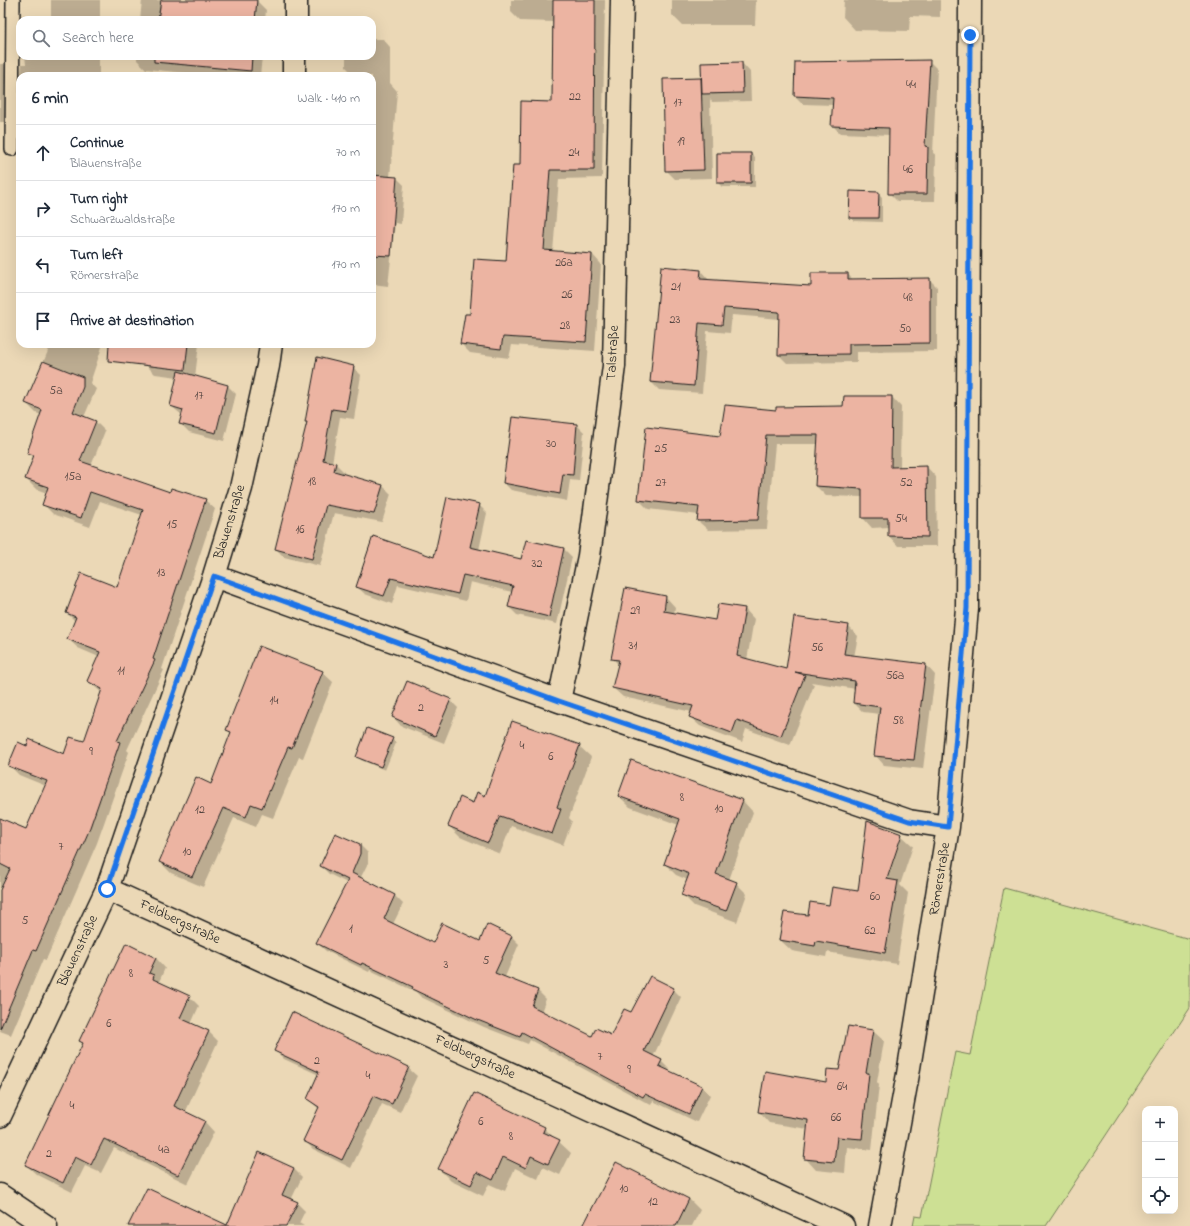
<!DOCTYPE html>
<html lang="en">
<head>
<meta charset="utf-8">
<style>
	body { margin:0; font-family:"Indie Flower",sans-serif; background:#f6f6f7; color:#1f2937 }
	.controls { position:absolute; right:12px; bottom:12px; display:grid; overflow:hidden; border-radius:8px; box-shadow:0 4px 16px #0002 }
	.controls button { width:36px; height:36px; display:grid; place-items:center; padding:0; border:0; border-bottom:1px solid #e0e1e3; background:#fff; color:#1f2937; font:20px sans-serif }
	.stop { position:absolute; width:12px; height:12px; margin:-9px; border:3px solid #1a73e8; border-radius:50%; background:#fff }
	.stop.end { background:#1a73e8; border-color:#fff; box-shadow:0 1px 4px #0008 }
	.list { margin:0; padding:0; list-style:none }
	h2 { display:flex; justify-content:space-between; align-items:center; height:52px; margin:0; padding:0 16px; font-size:17px }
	h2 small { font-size:13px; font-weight:400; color:#747a83 }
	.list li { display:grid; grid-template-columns:26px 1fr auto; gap:12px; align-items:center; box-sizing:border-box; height:56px; padding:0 16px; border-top:1px solid #e0e1e3 }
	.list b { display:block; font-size:15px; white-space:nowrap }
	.list p { margin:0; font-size:13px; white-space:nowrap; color:#747a83 }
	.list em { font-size:13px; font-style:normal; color:#747a83 }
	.icon { flex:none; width:22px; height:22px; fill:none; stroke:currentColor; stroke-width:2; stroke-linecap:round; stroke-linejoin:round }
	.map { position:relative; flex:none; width:1190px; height:1226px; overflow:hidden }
	.search { position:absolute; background:#fff; box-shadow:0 4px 16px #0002; left:16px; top:16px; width:360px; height:44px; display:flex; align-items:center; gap:10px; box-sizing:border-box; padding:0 14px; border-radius:12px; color:#747a83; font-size:15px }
	.panel { position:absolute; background:#fff; box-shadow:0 4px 16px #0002; left:16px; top:72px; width:360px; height:276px; border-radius:12px }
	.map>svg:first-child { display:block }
	.green { fill:#cde094; stroke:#747e58 }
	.shadow { fill:#0003 }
	.building { fill:#ecb4a2; stroke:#1c1c1c }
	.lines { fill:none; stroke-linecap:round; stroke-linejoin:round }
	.lane-casing { stroke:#1c1c1c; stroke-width:16 }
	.street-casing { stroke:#1c1c1c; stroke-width:25 }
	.lane { stroke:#ebd8b6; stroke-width:13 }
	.street { stroke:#ebd8b6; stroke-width:22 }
	.route { stroke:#1a73e8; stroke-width:5 }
	.labels { text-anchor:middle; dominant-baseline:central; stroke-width:3; stroke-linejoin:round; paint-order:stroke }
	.number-label { font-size:12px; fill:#50423e }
	.street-label { font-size:14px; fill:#1c1c1c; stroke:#ebd8b6 }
</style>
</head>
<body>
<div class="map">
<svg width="1190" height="1226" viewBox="0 0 1190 1226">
	<rect width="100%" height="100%" fill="#ebd8b6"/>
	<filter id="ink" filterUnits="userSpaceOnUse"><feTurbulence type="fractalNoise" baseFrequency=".025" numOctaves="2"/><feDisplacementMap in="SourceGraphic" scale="8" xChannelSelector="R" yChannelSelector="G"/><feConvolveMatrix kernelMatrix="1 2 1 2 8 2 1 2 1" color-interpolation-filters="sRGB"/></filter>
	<g filter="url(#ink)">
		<path class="green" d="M1004 888 1190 939V1008L1046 1226H913L915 1216 922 1217 955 1052 970 1055Z"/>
		<path class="shadow" d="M51 0H100V20H51Z
			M142 0 257 1 266 10 265 20H140Z
			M511 0H605L602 178 559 179 553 252 592 254 601 264 595 351 512 345 509 358 470 353 461 344 466 315H471L507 262 521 166 553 103 554 22 520 21 511 12Z
			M672 0H756L755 25H682L672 15Z
			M844 0H940V17L910 16 909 31 855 30 843 17Z
			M372 39H383L390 47V83L397 91 390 177 397 178 404 185 401 224 395 223 388 286 372 284V76H349L350 71 346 67V56H372Z
			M25 56H99V76H21L22 64H26Z
			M137 56H262L260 76H185L186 73 146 69 137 60Z
			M929 61 937 69 933 153 936 155 935 201H897L889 193 890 135 840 133 832 125 833 105 803 104 795 96 796 63Z
			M742 63 750 72 751 101 712 102 710 99 712 178 675 179 666 170 701 79 703 80Z
			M0 64H4L14 74V122H0Z
			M751 154 755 158V187H722L718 183Z
			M878 193 882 197V222L854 221 850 217Z
			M701 271 709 280 812 287 848 274 853 280 929 279 937 287V351L857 352V362L787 363 779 355 780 319 732 315 730 333 707 331 702 393 659 390 651 382Z
			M51 344H103L90 383 96 389 84 417 96 422 105 431 91 466 171 493 205 500 215 509 162 669 164 670 127 750 129 752 97 843 46 960 43 959 11 1035 0 1031V819L26 831 46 786 19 775 10 766 27 747 65 755 85 743 102 693 88 681 99 657 78 648 68 639 75 621 67 613 118 588 142 515 100 501 90 527 53 514 43 504 47 493 36 489 26 479 34 458 29 453 41 415 36 413 26 403Z
			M146 344H199L195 377 228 386 236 394 224 441 189 432 180 423 182 415 171 406 178 377 155 374 146 365Z
			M353 367 361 375 354 419 340 417 332 463 336 464 344 472 343 474 383 486 391 494 382 522 334 513 320 566 284 557 276 549 308 423 307 422Z
			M892 397 901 407 900 468 927 467 936 477 937 546H898L889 536V527L872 528 863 518V497L826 496 816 486 818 444H775L767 529 708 530 698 521 699 515 648 509 639 500 720 437 777 411 844 407Z
			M513 418 577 425 584 432 579 481 570 480 567 501 511 490 504 483Z
			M479 505 487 513 479 550 522 560 527 541 564 549 572 557 557 624 517 615 509 607 512 592 470 582 466 601 398 585 392 604 365 594 357 587 435 558Z
			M626 589 666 597 675 607 674 614 716 621 719 605 745 609 754 619 747 660 787 671 848 626 858 636 854 657 926 665 935 675 923 769 884 765 875 755 880 714 863 712 854 703 856 689 811 682 814 685 790 745 746 729 742 742 700 726 690 717 692 712 623 697 613 688 619 665 612 658Z
			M322 672 333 682 303 758 299 757 273 818 262 814 256 827 234 818 203 887 171 873 160 862 211 785 232 734 228 730Z
			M450 700 458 708 444 743 401 726 393 717Z
			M392 739 396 743 385 770 361 760 357 756Z
			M579 746 591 757 569 818 572 821 563 845 511 826 500 854 460 837 449 826 474 804Z
			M619 796 742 800 753 812 729 880 736 883 747 894 737 922 694 906 683 895 688 880 676 875 665 864 679 825 630 807Z
			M901 835 913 846 900 885 908 893 897 964 827 952 826 957 792 951 780 940 829 906 858 892Z
			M360 845 368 853V863L360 879 395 896 403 904 393 924 434 944 480 942 511 936 519 944 505 977 538 991 546 999 541 1012 592 1038 611 1037 632 1013 673 989 681 997 653 1057 661 1061 669 1069 668 1072 702 1087 710 1095 697 1122 653 1101 651 1105 530 1040 528 1044 484 1027 421 997 416 992 370 970 369 972 326 951 317 943 347 883 329 874 321 866Z
			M156 958 165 968 159 982 162 985 190 997 199 1006 191 1024 209 1032 218 1041 185 1113 205 1122 214 1132 188 1184 114 1148 101 1173 85 1166 72 1192 36 1174 26 1165 84 1045 80 1041Z
			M873 1031 884 1041 877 1082 879 1085 872 1150 847 1147 845 1173 816 1170 806 1159 808 1129 769 1123 759 1112 827 1083 840 1071Z
			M275 1050 408 1068 417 1076 400 1112 382 1104 351 1168 313 1149 304 1140 319 1109 308 1099 319 1075 284 1059Z
			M544 1128 571 1153 560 1175 543 1167 538 1179 515 1168 505 1191 489 1184 483 1196 451 1181 439 1169Z
			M260 1153 294 1169 302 1177 291 1200 297 1203 305 1211 299 1223 304 1226H227Z
			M689 1199 700 1210 692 1226H584Z"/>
		<path class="building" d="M161 0H257L255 20H158Z
			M553 0H595L594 170H550L544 250 592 254 586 342 503 337 501 349 460 344 465 314H470L474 259 506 261 513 165H520L521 101 552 102Z
			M154 56H252L251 71 154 62Z
			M930 60 925 146 928 147 927 194H888L889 128 831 126 833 98 794 96 795 62Z
			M742 62 743 93 702 94 701 63Z
			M701 78 704 170 665 171 663 79Z
			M717 153H751V183H717Z
			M372 175 397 177 391 256 372 255Z
			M850 191 879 192 878 218H849Z
			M661 266 701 270 700 279 811 286V273H848V279L930 278V343L849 344V354L778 355 779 312 724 308 722 325 699 323 694 386 650 382Z
			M109 344H188L185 370 108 361Z
			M317 357 354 366 346 411 332 409 323 460 336 463 334 471 383 485 374 514 326 505 312 559 275 549 307 422H305Z
			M43 361 83 377V387L73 412 96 421 80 461 170 492 171 488 206 499 153 659 155 660 117 741 120 742 88 833 36 951 33 950 0 1029V890L10 869 0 864V818L26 829 47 781 8 766 18 742 27 746 29 739 64 754 70 737 84 741 102 689 87 681 100 652 67 639 76 617 66 613 81 573 117 587 143 510 90 492 81 518 42 505 48 487 25 479 34 455 27 453 42 410 25 403Z
			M178 371 228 385 216 433 179 424 183 410 170 406Z
			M844 396H892L891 467 927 466 928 537 888 536V518H862V489L815 486 818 435H766L758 520 697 521 699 507 638 500 646 427 720 436 725 405 776 410V407L843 406Z
			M512 417 577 424 573 475 563 474 560 494 503 483Z
			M447 497 480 504 470 547 521 559 526 540 564 548 549 617 508 607 513 586 463 575 458 594 391 578 384 596 356 587 373 536 434 557Z
			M625 588 666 596 664 611 715 620 718 604 745 608 737 656 786 669 794 617 849 625 844 654 926 664 914 760 874 756 880 707 853 703 855 681 795 672 805 675 781 736 737 720 732 733 689 717 693 706 612 688 619 660 611 659Z
			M259 646 323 671 292 748 288 747 262 808 251 804 246 817 223 808 192 877 159 862 196 777 211 784 231 732 226 730Z
			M407 681 451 699 435 736 392 717Z
			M512 721 580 745 557 807 561 809 552 834 500 816 488 843 448 826 460 797 473 803 477 792 485 796Z
			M367 728 393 738 381 767 356 757Z
			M631 760 743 800 716 874 737 882 726 911 681 895 689 874 664 864 680 819 618 796Z
			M867 821 902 834 887 879 898 881 885 953 816 941 815 946 779 940 784 912 808 915 810 902 829 905 832 887 858 891Z
			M335 833 360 844V854L352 873 395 895 384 919 433 943 442 923 480 941 487 924 512 936 495 973 538 990 532 1006 592 1036 596 1028 611 1035 624 1009 631 1012 650 976 674 988 644 1051 662 1060 659 1066 702 1086 689 1114 645 1094 643 1097 522 1032 520 1037 475 1019 412 989 413 987 362 963 361 965 316 943 348 880 320 866Z
			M126 943 156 958 149 973 154 975 153 979 190 996 180 1018 209 1031 174 1106 205 1121 178 1175 104 1139 91 1165 75 1157 63 1183 25 1165 83 1043 79 1041Z
			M292 1012 409 1067 392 1104 373 1096 342 1160 303 1141 319 1107 307 1099 319 1072 274 1051Z
			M848 1026 873 1030 866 1073H869L862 1139 837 1137 834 1162 804 1159 808 1120 758 1112 765 1071 826 1082 827 1069 839 1070Z
			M474 1093 545 1127 543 1132 560 1140 548 1164 531 1156 526 1168 503 1157 493 1180 477 1172 471 1185 438 1169Z
			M259 1152 294 1168 282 1195 298 1202 286 1226H128L147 1188 227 1225Z
			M616 1162 689 1199 676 1226H583Z"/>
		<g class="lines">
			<g class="lane-casing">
				<path id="lane" d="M12 149 13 0"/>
			</g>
			<g class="street-casing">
				<path id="street" d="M296 20V0
					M294 76V56
					M214 576 559 701 909 821 948 827
					M559 701 589 556 614 366 622 0
					M107 889 843 1226
					M0 1116 107 889 214 576 241 488 268 366 271 344
					M0 1195 46 1226
					M880 1226 908 1074 948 827 967 608 970 0"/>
			</g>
			<use href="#lane" class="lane"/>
			<use href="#street" class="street"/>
		</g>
	</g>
	<g class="lines" filter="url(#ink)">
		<path class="route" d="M107 889 214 576 559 701 909 821 948 827 967 608 970 35"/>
	</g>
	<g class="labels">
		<g class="number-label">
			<text x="911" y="85">44</text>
			<text x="575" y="97">22</text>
			<text x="678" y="103">17</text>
			<text x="681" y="142">19</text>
			<text x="574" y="153">24</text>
			<text x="908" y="170">46</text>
			<text x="564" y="263">26a</text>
			<text x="676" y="287">21</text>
			<text x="567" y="295">26</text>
			<text x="908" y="298">48</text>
			<text x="675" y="320">23</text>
			<text x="565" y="326">28</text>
			<text x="905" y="329">50</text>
			<text x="56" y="391">5a</text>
			<text x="199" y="396">17</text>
			<text x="551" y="444">30</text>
			<text x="661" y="449">25</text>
			<text x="73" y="477">15a</text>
			<text x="312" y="482">18</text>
			<text x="661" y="483">27</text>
			<text x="906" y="483">52</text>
			<text x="901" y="519">54</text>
			<text x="172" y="525">15</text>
			<text x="300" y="530">16</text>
			<text x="537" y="564">32</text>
			<text x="161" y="573">13</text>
			<text x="635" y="611">29</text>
			<text x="633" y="646">31</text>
			<text x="817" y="648">56</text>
			<text x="121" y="671">11</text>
			<text x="895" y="676">56a</text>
			<text x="274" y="701">14</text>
			<text x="421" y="708">2</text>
			<text x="898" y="721">58</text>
			<text x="522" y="746">4</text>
			<text x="91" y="752">9</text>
			<text x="551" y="757">6</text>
			<text x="682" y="798">8</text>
			<text x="719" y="809">10</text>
			<text x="200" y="810">12</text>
			<text x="61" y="847">7</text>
			<text x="187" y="852">10</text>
			<text x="875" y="897">60</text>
			<text x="25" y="921">5</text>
			<text x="351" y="929">1</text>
			<text x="870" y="931">62</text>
			<text x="486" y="961">5</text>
			<text x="446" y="965">3</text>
			<text x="131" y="974">8</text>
			<text x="109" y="1024">6</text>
			<text x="600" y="1057">7</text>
			<text x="317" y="1061">2</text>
			<text x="629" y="1070">9</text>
			<text x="368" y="1076">4</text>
			<text x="842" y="1087">64</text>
			<text x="72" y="1106">4</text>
			<text x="836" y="1118">66</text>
			<text x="481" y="1122">6</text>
			<text x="511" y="1137">8</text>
			<text x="164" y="1150">4a</text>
			<text x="49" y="1154">2</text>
			<text x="624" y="1189">10</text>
			<text x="653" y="1202">12</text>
		</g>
		<g class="street-label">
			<text transform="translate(613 353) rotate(-87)">Talstraße</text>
			<text transform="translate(230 522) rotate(-73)">Blauenstraße</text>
			<text transform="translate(940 879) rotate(-81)">Römerstraße</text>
			<text transform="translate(180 922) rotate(25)">Feldbergstraße</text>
			<text transform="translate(78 951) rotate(-65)">Blauenstraße</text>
			<text transform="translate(475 1057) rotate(25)">Feldbergstraße</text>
		</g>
	</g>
</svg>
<div class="controls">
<button>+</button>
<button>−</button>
<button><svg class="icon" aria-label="locate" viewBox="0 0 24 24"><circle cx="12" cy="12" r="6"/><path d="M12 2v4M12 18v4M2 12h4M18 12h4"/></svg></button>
</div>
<div class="stop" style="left:107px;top:889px"></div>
<div class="stop end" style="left:970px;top:35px"></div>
<div class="search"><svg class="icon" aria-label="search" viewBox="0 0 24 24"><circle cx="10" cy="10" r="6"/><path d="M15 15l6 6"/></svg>Search here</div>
<section class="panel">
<h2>6 min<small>Walk · 410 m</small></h2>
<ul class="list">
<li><svg class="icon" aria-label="ahead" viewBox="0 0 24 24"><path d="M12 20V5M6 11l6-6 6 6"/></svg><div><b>Continue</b><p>Blauenstraße</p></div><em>70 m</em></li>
<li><svg class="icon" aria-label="right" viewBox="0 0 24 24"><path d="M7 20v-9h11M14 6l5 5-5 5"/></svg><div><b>Turn right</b><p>Schwarzwaldstraße</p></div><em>170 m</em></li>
<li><svg class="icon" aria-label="left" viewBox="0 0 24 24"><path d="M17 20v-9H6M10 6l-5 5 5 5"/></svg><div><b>Turn left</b><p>Römerstraße</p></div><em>170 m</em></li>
<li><svg class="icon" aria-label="arrive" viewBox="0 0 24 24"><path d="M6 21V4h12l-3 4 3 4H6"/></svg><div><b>Arrive at destination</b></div></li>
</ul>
</section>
</div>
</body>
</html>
